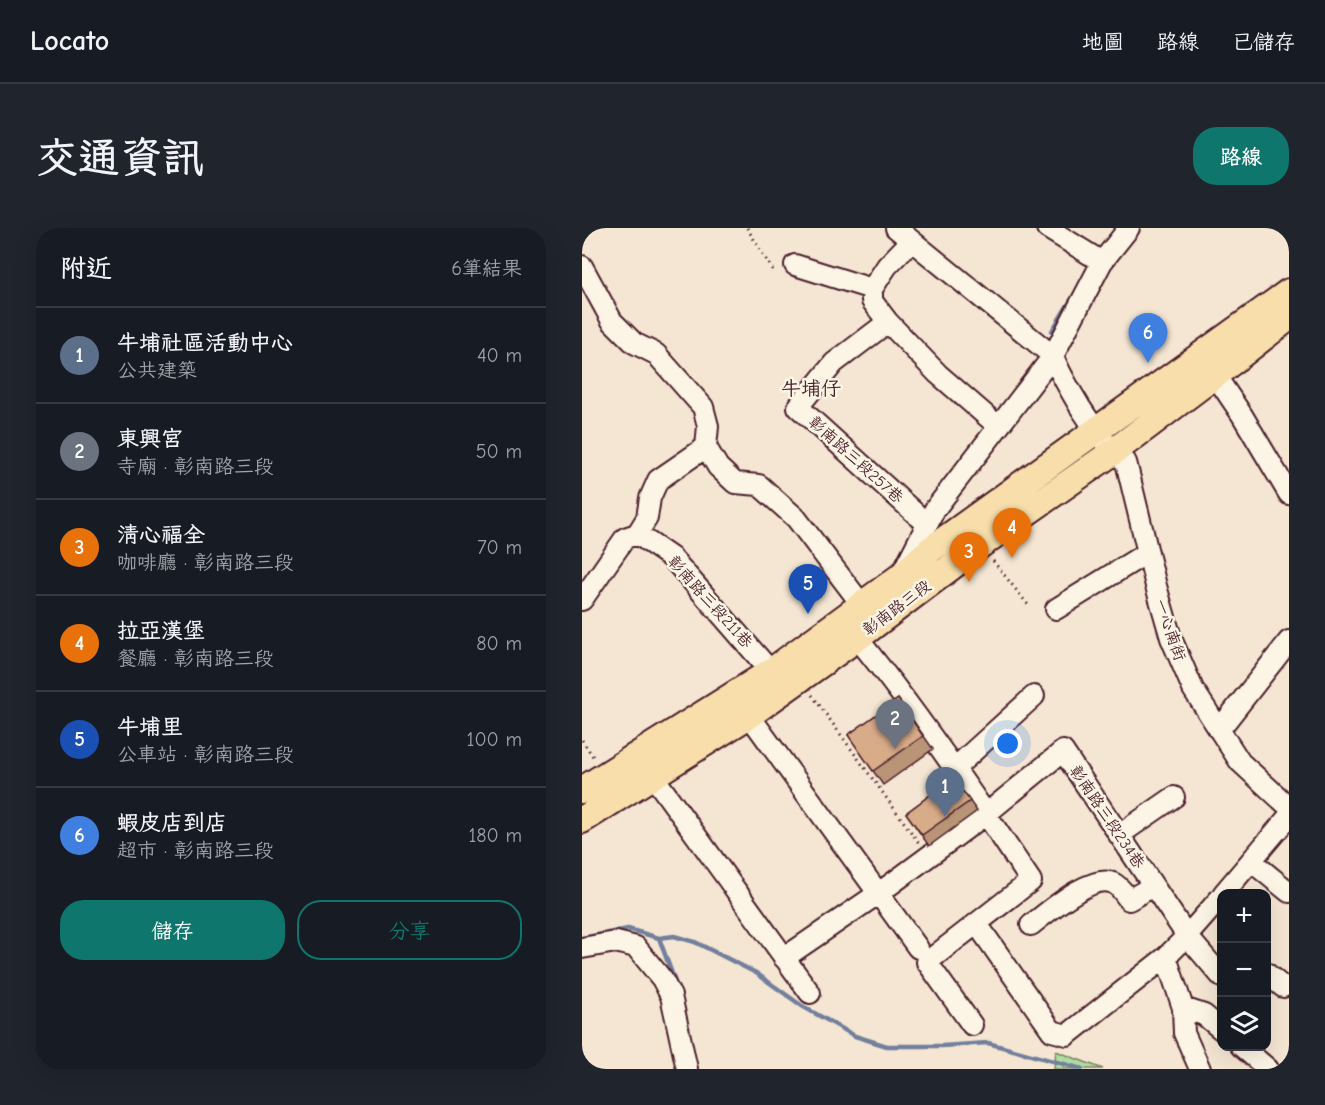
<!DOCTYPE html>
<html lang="zh-TW">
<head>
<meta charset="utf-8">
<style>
	body { margin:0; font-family:"Comic Neue","LXGW WenKai TC",sans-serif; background:#20242c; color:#f1f3f6 }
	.controls { position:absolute; right:18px; bottom:18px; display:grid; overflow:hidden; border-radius:12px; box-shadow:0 6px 24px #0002 }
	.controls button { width:54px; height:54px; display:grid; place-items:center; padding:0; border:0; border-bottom:2px solid #363941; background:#171b24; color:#f1f3f6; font:30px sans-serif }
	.you { position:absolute; left:426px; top:516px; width:21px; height:21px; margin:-15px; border:4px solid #fff; border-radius:50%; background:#1a73e8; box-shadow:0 0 0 9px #1a73e833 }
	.badge { display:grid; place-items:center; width:39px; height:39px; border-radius:50%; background:#0f766e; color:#fff; font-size:20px; font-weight:700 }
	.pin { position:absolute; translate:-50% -50px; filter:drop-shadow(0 2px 3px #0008) }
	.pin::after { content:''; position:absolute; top:32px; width:21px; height:18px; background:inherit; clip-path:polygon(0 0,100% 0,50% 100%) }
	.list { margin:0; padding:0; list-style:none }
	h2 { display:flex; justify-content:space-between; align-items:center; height:78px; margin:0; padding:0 24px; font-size:26px }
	h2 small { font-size:20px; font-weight:400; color:#9ea1a6 }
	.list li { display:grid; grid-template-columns:39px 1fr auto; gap:18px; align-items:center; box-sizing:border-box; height:96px; padding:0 24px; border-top:2px solid #363941 }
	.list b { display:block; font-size:22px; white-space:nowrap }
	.list p { margin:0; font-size:20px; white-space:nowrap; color:#9ea1a6 }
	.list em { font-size:20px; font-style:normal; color:#9ea1a6 }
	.actions { display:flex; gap:12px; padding:18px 24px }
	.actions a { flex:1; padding:14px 0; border:2px solid #0f766e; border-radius:24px; text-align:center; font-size:21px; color:#0f766e }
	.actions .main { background:#0f766e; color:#fff }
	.icon { flex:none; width:33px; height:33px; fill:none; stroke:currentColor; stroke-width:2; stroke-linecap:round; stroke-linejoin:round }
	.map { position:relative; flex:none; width:707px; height:841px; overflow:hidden; border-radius:24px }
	header { display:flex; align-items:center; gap:36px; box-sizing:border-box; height:84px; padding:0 30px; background:#171b24; border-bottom:2px solid #363941 }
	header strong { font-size:28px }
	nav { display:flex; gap:33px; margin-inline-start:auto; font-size:21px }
	.intro { display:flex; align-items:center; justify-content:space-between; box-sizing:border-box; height:144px; padding:0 36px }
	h1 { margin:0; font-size:42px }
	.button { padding:15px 27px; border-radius:24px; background:#0f766e; color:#fff; font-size:21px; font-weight:700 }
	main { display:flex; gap:36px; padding:0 36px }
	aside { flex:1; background:#171b24; border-radius:24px; box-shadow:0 6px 24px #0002 }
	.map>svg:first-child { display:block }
	.green { fill:#adde9f; stroke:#7c7e65; stroke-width:1.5 }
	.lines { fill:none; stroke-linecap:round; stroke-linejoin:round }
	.stream { stroke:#727f9d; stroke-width:4.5 }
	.minor-casing { stroke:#4a1f2b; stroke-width:24 }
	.major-casing { stroke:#4a1f2b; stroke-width:30 }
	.path { stroke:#4a1f2b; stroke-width:3; stroke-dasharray:1.5 4.5; stroke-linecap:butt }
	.minor { stroke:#fcf5e5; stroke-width:20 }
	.major { stroke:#f8deab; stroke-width:26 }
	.wall { fill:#ba9476; stroke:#4a1f2b; stroke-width:1.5 }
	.building { fill:#d8ac89; stroke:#4a1f2b; stroke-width:1.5 }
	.labels { text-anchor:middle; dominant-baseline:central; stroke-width:5; stroke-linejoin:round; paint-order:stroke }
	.street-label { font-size:16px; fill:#4a1f2b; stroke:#fcf5e5 }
	.quarter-label { font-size:20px; fill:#4a1f2b; stroke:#fcf5e5 }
</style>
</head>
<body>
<header>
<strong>Locato</strong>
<nav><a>地圖</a><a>路線</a><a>已儲存</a></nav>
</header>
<div class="intro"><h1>交通資訊</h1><a class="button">路線</a></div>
<main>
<aside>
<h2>附近<small>6筆結果</small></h2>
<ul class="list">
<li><span class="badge" style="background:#5c6f8a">1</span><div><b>牛埔社區活動中心</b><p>公共建築</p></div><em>40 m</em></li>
<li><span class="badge" style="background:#6b7280">2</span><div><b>東興宮</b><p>寺廟 · 彰南路三段</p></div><em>50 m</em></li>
<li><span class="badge" style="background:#e8710a">3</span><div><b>清心福全</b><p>咖啡廳 · 彰南路三段</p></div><em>70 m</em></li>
<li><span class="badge" style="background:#e8710a">4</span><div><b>拉亞漢堡</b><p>餐廳 · 彰南路三段</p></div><em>80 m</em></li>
<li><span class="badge" style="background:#1a4fb4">5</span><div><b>牛埔里</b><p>公車站 · 彰南路三段</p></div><em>100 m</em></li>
<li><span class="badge" style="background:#3f7fe0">6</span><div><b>蝦皮店到店</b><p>超市 · 彰南路三段</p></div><em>180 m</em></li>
</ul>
<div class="actions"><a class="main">儲存</a><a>分享</a></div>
</aside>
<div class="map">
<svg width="707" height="841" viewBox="0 0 707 841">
	<rect width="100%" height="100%" fill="#f5e6d3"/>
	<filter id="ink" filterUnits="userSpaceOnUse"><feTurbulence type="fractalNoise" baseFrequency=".0167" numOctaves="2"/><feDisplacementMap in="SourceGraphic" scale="12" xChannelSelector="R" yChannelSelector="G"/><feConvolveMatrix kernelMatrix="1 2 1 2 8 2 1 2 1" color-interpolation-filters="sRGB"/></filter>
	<g filter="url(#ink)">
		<path class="green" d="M474 823 521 841H472Z"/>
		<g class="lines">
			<path class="stream" d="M470 103 489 72
				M0 710 46 701 77 710 96 762
				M77 710 92 708 113 714 174 745 220 778 273 808 305 818H360L406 815 500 841"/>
			<g class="minor-casing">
				<path id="minor" d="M314 0 471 128C478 146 488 162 498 179 512 200 524 219 544 234L574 358 589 410 611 461 658 534 707 579
					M465 0 520 34 547 0
					M329 13 305 38 290 61V73L306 94 356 146 416 198
					M213 37 290 61
					M0 38 30 93 52 115 74 126 121 179 126 198 124 219 136 239 153 255 177 257 214 290 280 377 275 410C321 466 363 526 404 586L481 523 605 708 640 749
					M306 94 252 135 216 179 345 296
					M633 147 660 187 707 266
					M55 306 90 330 198 454
					M55 306 65 290 68 270 76 252 124 219
					M322 341 353 281 471 128 520 34
					M0 372 43 310 55 306
					M474 381 566 324
					M167 487 336 720
					M637 502 707 413
					M373 540 452 468
					M71 548 228 765
					M537 607 592 569
					M669 633 707 664
					M641 666 707 588
					M395 696 470 803 485 807 584 729 605 708 640 668
					M449 697C466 684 510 645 531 655 538 658 543 667 547 672L571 658
					M0 720 34 714 54 719 80 751 89 768 105 841
					M584 729 601 780 602 805 618 841
					M202 730 297 665 404 586 449 653 345 734 390 797
					M684 745 701 759
					M601 780 622 787 640 802
					M659 818 686 841"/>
			</g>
			<g class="major-casing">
				<path id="major" d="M0 562 190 443 318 349 348 322 707 64
					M0 592 167 487 275 410 398 317 531 224 633 147 707 89"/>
			</g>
			<path class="path" d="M165 0 192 44
				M411 333 447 378
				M230 467 337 615
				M0 512 12 530"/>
			<use href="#minor" class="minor"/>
			<use href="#major" class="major"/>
		</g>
		<path class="wall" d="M316 471 351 521 301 557 266 507Z
			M371 550 395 583 347 618 324 585Z"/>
		<path class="building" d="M316 471 341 508 291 543 266 507Z
			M371 550 388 573 340 607 324 585Z"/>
	</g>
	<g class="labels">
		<g class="street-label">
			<text transform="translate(274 232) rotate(42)">彰南路三段257巷</text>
			<text transform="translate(128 374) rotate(48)">彰南路三段211巷</text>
			<text transform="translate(315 380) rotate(-37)">彰南路三段</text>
			<text transform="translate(588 402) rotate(71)">一心南街</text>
			<text transform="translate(525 589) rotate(56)">彰南路三段234巷</text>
		</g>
		<g class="quarter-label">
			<text x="229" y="160">牛埔仔</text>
		</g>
	</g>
</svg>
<div class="controls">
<button>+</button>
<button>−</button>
<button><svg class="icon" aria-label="layers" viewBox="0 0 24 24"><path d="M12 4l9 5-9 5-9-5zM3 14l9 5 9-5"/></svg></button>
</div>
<div class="you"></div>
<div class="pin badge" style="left:363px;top:589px;background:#5c6f8a">1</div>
<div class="pin badge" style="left:313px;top:521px;background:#6b7280">2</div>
<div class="pin badge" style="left:387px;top:354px;background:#e8710a">3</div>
<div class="pin badge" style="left:430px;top:330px;background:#e8710a">4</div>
<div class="pin badge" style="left:226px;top:386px;background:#1a4fb4">5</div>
<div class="pin badge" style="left:566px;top:135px;background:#3f7fe0">6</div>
</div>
</main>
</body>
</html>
